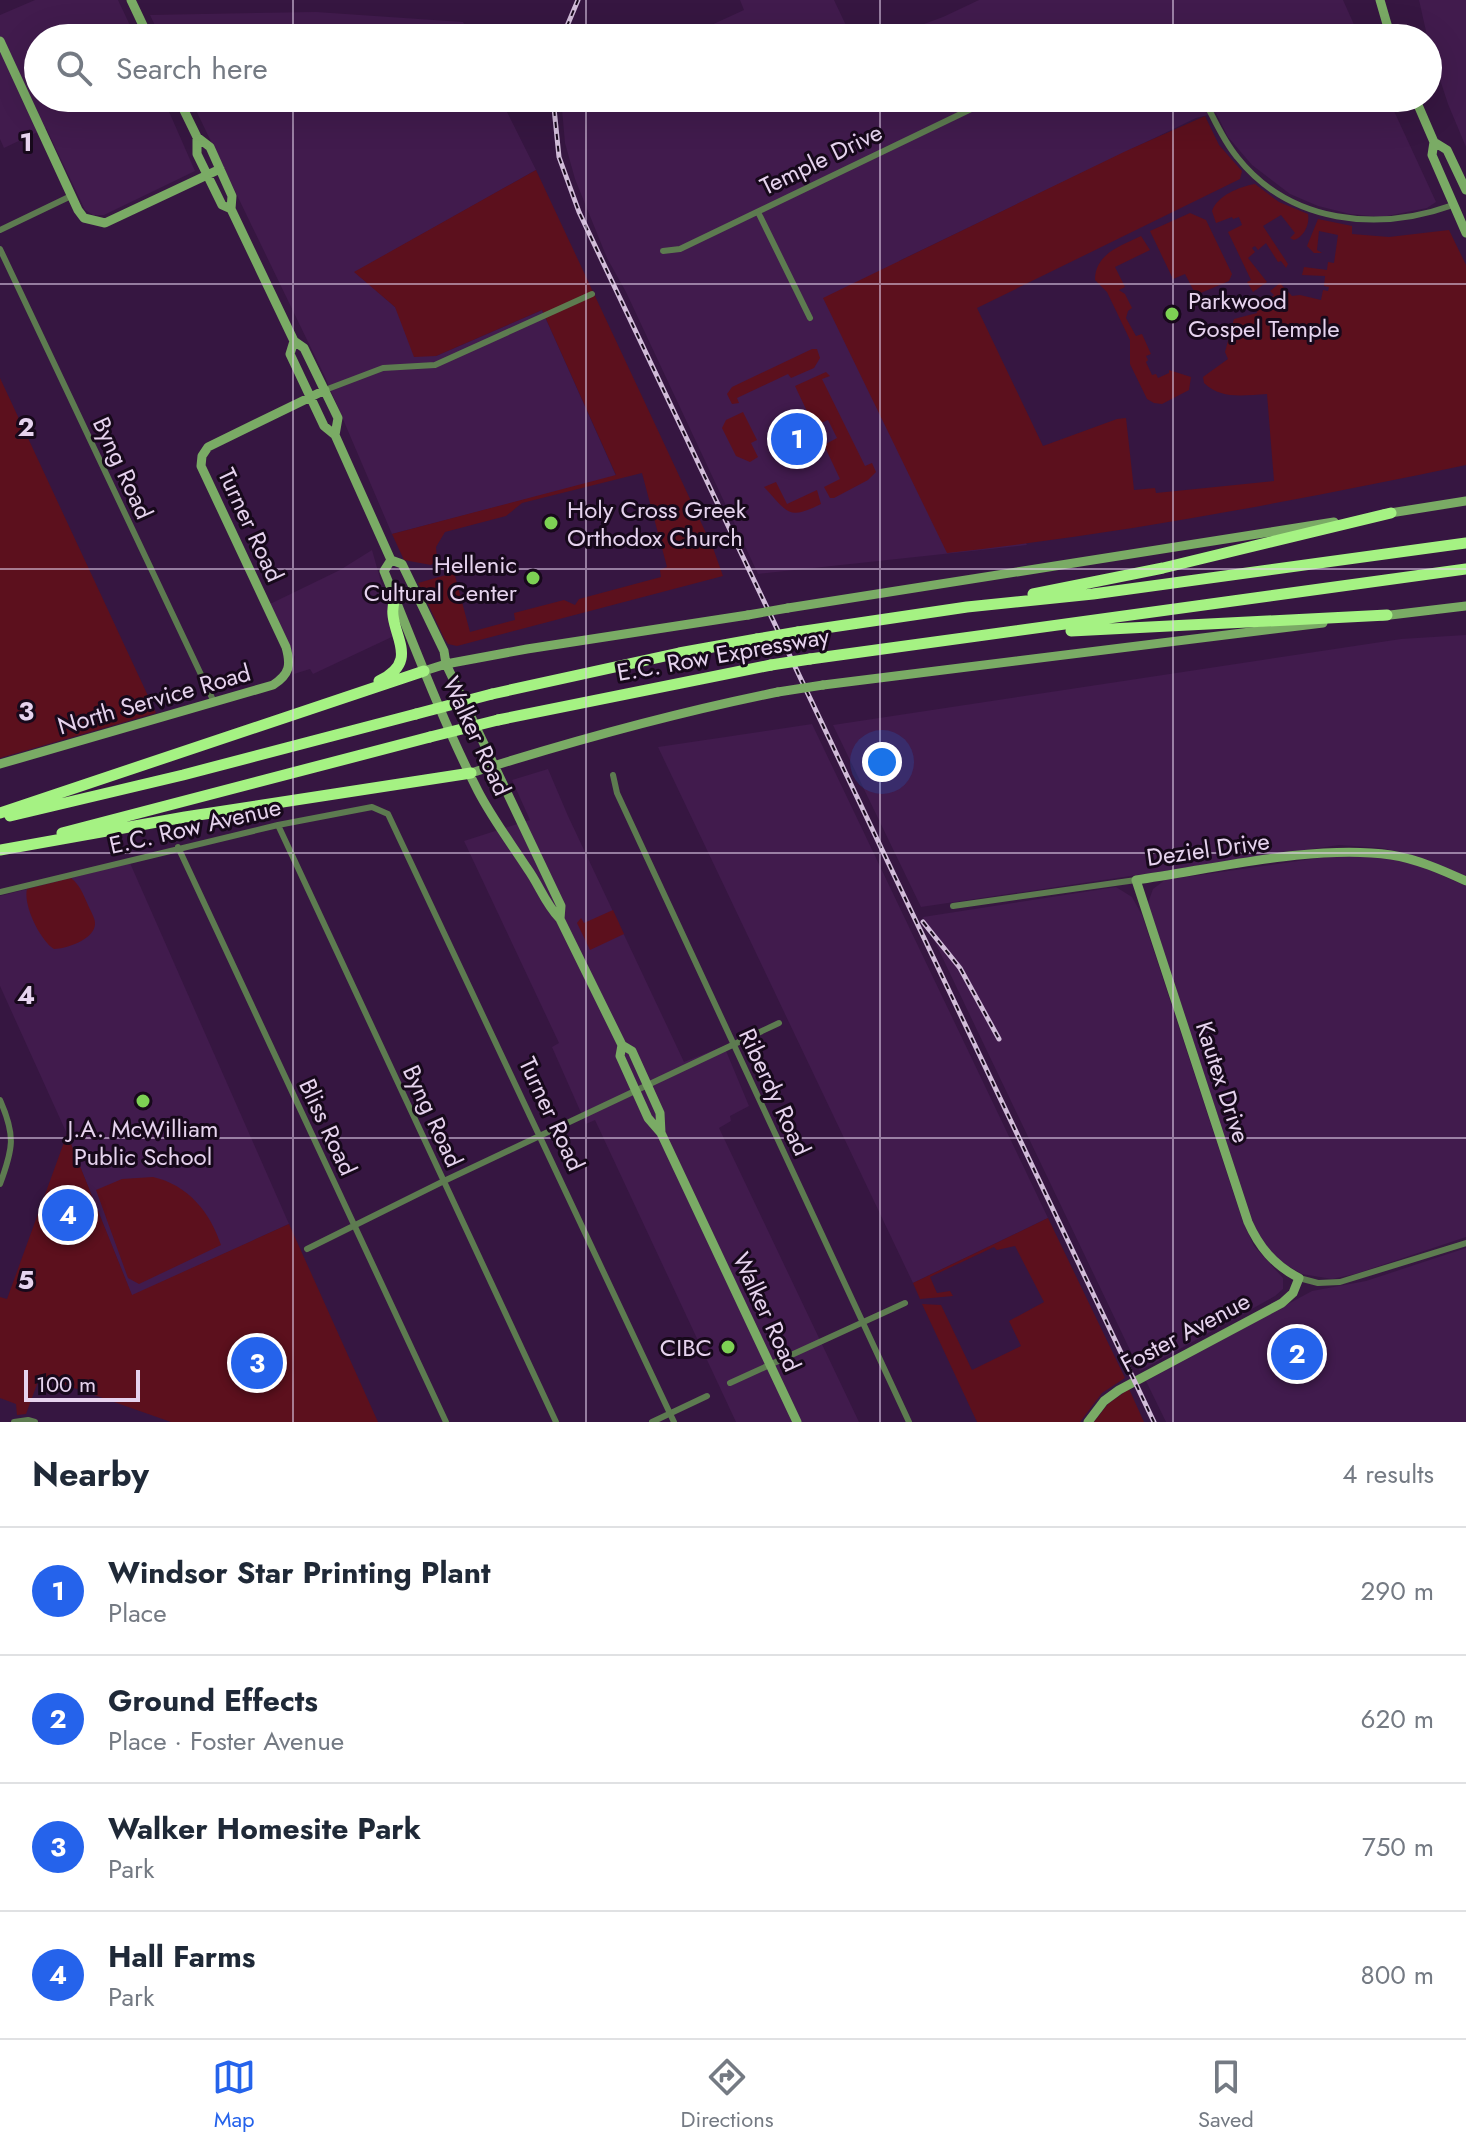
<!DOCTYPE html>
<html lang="en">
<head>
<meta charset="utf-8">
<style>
	body { margin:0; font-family:Jost,sans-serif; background:#f6f6f7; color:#1f2937 }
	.scale { position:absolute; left:24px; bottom:20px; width:116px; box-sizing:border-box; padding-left:8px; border:4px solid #e6d3ee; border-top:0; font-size:22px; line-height:28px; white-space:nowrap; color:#e6d3ee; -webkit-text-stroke:6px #17091b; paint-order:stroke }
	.you { position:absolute; left:882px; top:762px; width:28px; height:28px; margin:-20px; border:6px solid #fff; border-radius:50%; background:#1a73e8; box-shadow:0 0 0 12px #1a73e833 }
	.badge { display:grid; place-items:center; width:52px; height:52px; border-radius:50%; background:#2563eb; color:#fff; font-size:26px; font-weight:700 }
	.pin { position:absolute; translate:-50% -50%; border:4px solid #fff; box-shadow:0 2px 8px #0006 }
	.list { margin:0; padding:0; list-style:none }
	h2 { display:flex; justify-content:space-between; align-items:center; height:104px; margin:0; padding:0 32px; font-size:34px }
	h2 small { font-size:26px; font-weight:400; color:#747a83 }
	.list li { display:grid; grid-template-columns:52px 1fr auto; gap:24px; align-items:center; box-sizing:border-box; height:128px; padding:0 32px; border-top:2px solid #e0e1e3 }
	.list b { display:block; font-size:30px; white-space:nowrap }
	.list p { margin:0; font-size:26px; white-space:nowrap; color:#747a83 }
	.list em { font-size:26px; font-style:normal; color:#747a83 }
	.icon { flex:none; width:44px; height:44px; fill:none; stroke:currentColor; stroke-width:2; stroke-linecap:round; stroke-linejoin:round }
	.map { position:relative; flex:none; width:1466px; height:1422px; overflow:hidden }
	.search { position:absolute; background:#fff; box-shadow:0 8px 32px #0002; left:24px; right:24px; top:24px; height:88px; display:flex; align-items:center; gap:20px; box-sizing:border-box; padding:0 28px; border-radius:44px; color:#747a83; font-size:30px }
	.sheet { height:616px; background:#fff }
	nav { display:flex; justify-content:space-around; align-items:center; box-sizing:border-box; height:112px; border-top:2px solid #e0e1e3; background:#fff; font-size:22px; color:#747a83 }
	nav a { display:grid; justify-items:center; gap:4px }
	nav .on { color:#2563eb }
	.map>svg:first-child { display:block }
	.built { fill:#411b4d }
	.green { fill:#5c101d }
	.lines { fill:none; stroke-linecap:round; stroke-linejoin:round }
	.street { stroke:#5d7b50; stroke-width:6 }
	.secondary { stroke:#7aab65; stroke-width:9 }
	.highway { stroke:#a5f283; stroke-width:11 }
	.rail-casing { stroke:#d1bcd9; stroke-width:5 }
	.rail { stroke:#17091b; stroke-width:2; stroke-dasharray:6; stroke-linecap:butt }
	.secondary-bridge { stroke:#7aab65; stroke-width:9 }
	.highway-bridge { stroke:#a5f283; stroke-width:11 }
	.grid { fill:none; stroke:#e6d3ee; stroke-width:2; stroke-opacity:0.55 }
	.poi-dot { fill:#7dd154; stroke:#17091b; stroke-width:3 }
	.labels { text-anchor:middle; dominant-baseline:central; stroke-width:6; stroke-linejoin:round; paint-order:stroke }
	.street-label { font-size:24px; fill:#e6d3ee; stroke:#17091b }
	.poi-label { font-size:24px; fill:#e6d3ee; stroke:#17091b; text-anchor:start }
	.grid-label { font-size:26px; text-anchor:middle; font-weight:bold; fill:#e6d3ee; stroke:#17091b; stroke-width:6; stroke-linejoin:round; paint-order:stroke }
</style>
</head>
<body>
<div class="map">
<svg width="1466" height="1422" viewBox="0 0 1466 1422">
	<rect width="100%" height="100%" fill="#361641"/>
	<path class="built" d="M35 0H118L136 38H38V98H163L195 171 104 215H93L85 210 46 128 4 148 0 139V15Z
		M740 0H834L852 38H683L744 10Z
		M979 0H1343L1360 38H886L943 17Z
		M1419 0H1466V147L1448 104 1430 49Z
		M316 12 463 22 471 38H161L150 15Z
		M190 98H500L536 170 355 272 395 307 436 356 542 310 616 476 392 534 325 377Z
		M561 98H1388L1436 202 1427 208 1382 217 1350 214 1318 206 1290 194 1252 165 1228 137 1216 113 1196 118 899 261 1027 545 758 574 626 292 607 258 575 179 565 143Z
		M372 550 396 635 313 674 310 669 294 674 295 657 270 604 340 570Z
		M1466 635V876L1409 854 1382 848 1339 845 921 907 833 725 1401 639Z
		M812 724 1048 1218 913 1283 658 747Z
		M548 769 568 816 684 1062 724 1046 749 1106 730 1116 731 1121 719 1128 859 1422H736L595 1120 586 1124 552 1047 559 1043 464 841 530 820 512 780Z
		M1340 855H1366L1397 860 1425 868 1466 886V1237L1355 1274 1332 1279 1302 1274 1275 1258 1256 1232 1148 903 1153 889 1165 880Z
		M130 863 289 1224 132 1296 67 1134 0 986V896Z
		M1116 887 1132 897 1142 915 1243 1222 1254 1246 1283 1278V1289L1275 1296 1140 1371 923 917Z
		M1466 1248V1422H1166L1146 1381 1312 1291 1366 1281Z"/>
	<path class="green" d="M1205 116 1219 145 1242 171 1240 179 977 308 1043 446 1117 419 1126 418 1134 490 1155 488 1156 493 1274 481 1267 394C1244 395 1222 400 1204 383L1203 377 1228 359 1225 352 1234 319 1257 313 1255 300 1260 297 1265 302 1274 295 1270 291 1280 283 1292 296 1300 295 1321 300 1323 290 1328 291 1329 287 1324 286 1325 276 1302 275 1304 267 1327 270 1328 262 1334 263 1338 235 1319 231 1317 250 1322 253H1314L1307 246 1318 219 1352 226V234L1389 237 1449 230 1466 265V465C1295 501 1121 534 947 553L823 298 1126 151Z
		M536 170 713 548 723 576 457 646 448 644 444 638 418 583 467 569 469 572 455 576 470 632 515 620 514 613 564 600 575 605 579 599 661 577 660 570 667 567 642 473 522 503 506 516 445 532 436 547 437 559 431 565 404 560 392 534 616 475 542 310 436 356 414 357 395 307 354 272Z
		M1255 184 1279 202 1308 214C1310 224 1304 237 1294 240L1290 238 1295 233 1281 215 1263 226 1288 264 1286 268 1281 261 1278 262 1266 243 1258 250 1255 246 1252 248 1255 252 1248 258 1267 282 1253 292 1247 282 1251 280 1228 232 1242 225 1239 217 1233 219 1232 217 1216 223 1212 211C1218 195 1239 187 1255 184Z
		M1190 213 1206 220 1232 274 1229 281 1196 295 1185 274 1173 279 1150 231Z
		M1141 236 1150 250 1115 267 1125 287 1119 290 1125 294 1132 308 1128 311 1126 318 1136 336 1142 334 1151 354 1146 356 1148 360 1146 362 1152 375 1156 374 1158 378 1169 373V370L1191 377 1189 390 1162 404 1154 403 1147 399 1130 364V340L1107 292 1095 280C1095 254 1120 246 1141 236Z
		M812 349H817L820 358 814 368 791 378 788 374 737 398 739 403 732 404 727 394 732 387Z
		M826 372 830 376 822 379 865 466 872 463 876 472 868 480 834 498H830L824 487 840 479 824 445 837 438 828 420 814 426 795 386Z
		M0 378 156 713 0 758Z
		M743 412 757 440 751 443 758 457 750 462 736 456 722 428 726 420Z
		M776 482 787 504 817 490 821 504C787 521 788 512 764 487Z
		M71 878C80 885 83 894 88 905 90 910 95 918 95 923 96 939 66 949 54 949 40 940 23 905 27 889Z
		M613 910 624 934 590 950 577 923 581 918 584 923Z
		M67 1134 132 1295 289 1224 378 1422H171L40 1376 26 1414 17 1415 16 1404 0 1398V1297L7 1299Z
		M153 1177C188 1185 210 1212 221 1245L139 1284 128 1278 96 1190 122 1179Z
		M1048 1218 1125 1378 1102 1393 1080 1422H977L922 1304 941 1305 972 1370 1021 1346 1009 1321 1044 1302 1015 1246 997 1250 994 1247 930 1277 937 1293 950 1291 953 1296 920 1299 913 1283Z
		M1129 1389 1144 1422H1094L1108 1404Z"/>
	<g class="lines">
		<path class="street" d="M1203 98C1214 118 1222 139 1237 157 1290 224 1378 232 1453 205
			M758 212 810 318
			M0 230 71 196
			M0 249 214 702
			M663 251 680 249 994 98
			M325 390 383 368 435 365 592 294
			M613 775 617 793 909 1422
			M278 825 556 1422
			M178 847 446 1422
			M0 892 278 825 372 807 388 814 674 1422
			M953 906 1136 880
			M0 1100C16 1136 13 1149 0 1184
			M307 1249 444 1181 779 1023
			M1299 1278 1318 1283 1340 1282 1466 1243
			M730 1383 905 1303
			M14 1422 28 1420 35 1422
			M652 1422 707 1396"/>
		<path class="secondary" d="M131 0 149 38
			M1380 0 1391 38
			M0 41 78 210 84 218 105 223 220 169
			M178 98 197 137 210 147 232 196 231 209 294 341 304 348 338 418 335 435
			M1415 98 1434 142 1432 155 1466 233
			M197 137V154L222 205 231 209
			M1434 142 1447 150 1466 190
			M294 341 290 354 324 426 335 435 391 560 402 564 444 651 446 664 561 906 560 919
			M1384 514 1466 501
			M391 560 384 571C414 645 442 720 478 791 492 818 510 842 527 868 540 886 544 902 560 919L622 1045 632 1051 660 1113 661 1133
			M788 608 1334 522
			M1382 616 1466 606
			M424 671 446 664 527 649 748 615
			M823 685 1323 623
			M0 764 273 685C290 674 291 665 286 647L201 466 202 456 208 447 325 390
			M471 773C572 741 674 713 778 692
			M622 1045 620 1056 648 1118 661 1133 797 1422
			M1088 1422 1104 1401 1119 1390 1282 1303 1293 1293 1299 1278C1274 1265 1259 1247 1248 1222L1136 880C1214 869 1314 844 1391 855 1417 859 1442 870 1466 881"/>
		<path class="highway" d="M1033 594 1163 568 1391 513
			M1071 631 1387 615
			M798 632 967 607 1093 594 1466 543
			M810 659 1466 569
			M379 681C426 658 383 630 395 599
			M492 694 679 653 757 639
			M498 720 771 665
			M0 813 424 671
			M10 816 183 775 416 714
			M62 833 430 737
			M0 850 185 817 471 773"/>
		<g class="rail-casing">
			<path id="rail" d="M562 38 578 0
				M553 98 559 157 579 212 1154 1422
				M923 922 960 968 999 1039"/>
		</g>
		<use href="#rail" class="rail"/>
		<path class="secondary-bridge" d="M748 615 788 608
			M778 692 823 685"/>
		<path class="highway-bridge" d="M757 639 798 632
			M771 665 810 659
			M416 714 492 694
			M430 737 498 720"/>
	</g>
	<path class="grid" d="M293 0V38M586 0V38M880 0V38M1173 0V38M293 98V1422M586 98V1422M880 98V1422M1173 98V1422M0 284H1466M0 569H1466M0 853H1466M0 1138H1466"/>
	<g class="poi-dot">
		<circle cx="1172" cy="314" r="8"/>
		<circle cx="551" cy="523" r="8"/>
		<circle cx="533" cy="578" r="8"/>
		<circle cx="143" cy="1101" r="8"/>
		<circle cx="728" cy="1347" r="8"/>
	</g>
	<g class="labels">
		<g class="street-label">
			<text transform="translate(821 159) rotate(-26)">Temple Drive</text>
			<text transform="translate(123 468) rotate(65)">Byng Road</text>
			<text transform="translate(251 525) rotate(65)">Turner Road</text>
			<text transform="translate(723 654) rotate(-10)">E.C. Row Expressway</text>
			<text transform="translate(154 699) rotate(-16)">North Service Road</text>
			<text transform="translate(477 736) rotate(65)">Walker Road</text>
			<text transform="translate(195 826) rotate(-13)">E.C. Row Avenue</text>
			<text transform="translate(1208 849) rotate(-8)">Deziel Drive</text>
			<text transform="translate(1223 1082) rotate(72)">Kautex Drive</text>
			<text transform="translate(775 1092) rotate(65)">Riberdy Road</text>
			<text transform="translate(552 1114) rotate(65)">Turner Road</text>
			<text transform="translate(433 1116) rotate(65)">Byng Road</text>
			<text transform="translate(328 1127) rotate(65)">Bliss Road</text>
			<text transform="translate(767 1312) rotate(65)">Walker Road</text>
			<text transform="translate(1185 1332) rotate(-28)">Foster Avenue</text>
		</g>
		<g class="poi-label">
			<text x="1188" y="300">Parkwood<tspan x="1188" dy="28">Gospel Temple</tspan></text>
			<text x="567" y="509">Holy Cross Greek<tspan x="567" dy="28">Orthodox Church</tspan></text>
			<text x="517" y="564" text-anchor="end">Hellenic<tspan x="517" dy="28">Cultural Center</tspan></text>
			<text x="143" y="1128" text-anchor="middle">J.A. McWilliam<tspan x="143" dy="28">Public School</tspan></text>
			<text x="712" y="1347" text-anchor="end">CIBC</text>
		</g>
	</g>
	<g class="grid-label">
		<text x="26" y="151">1</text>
		<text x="26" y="436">2</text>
		<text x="26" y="720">3</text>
		<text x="26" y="1004">4</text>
		<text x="26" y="1289">5</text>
	</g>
</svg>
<div class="scale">100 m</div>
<div class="you"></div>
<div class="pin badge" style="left:797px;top:439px">1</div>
<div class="pin badge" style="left:1297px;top:1354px">2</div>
<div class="pin badge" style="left:257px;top:1363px">3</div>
<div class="pin badge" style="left:68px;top:1215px">4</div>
<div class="search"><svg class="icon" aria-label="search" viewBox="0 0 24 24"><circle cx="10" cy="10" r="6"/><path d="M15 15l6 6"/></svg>Search here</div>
</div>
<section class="sheet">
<h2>Nearby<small>4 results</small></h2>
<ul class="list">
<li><span class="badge">1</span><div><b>Windsor Star Printing Plant</b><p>Place</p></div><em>290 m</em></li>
<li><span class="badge">2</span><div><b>Ground Effects</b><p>Place · Foster Avenue</p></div><em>620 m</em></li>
<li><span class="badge">3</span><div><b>Walker Homesite Park</b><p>Park</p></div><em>750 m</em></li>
<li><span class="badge">4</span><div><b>Hall Farms</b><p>Park</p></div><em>800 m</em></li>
</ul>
</section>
<nav>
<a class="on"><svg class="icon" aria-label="map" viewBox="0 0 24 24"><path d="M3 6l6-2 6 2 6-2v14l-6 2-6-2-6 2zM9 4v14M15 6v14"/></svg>Map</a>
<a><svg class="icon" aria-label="directions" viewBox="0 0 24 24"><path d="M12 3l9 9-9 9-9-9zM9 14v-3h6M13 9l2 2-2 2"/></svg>Directions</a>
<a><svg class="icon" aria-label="saved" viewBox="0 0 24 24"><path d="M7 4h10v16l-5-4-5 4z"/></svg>Saved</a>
</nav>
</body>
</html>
